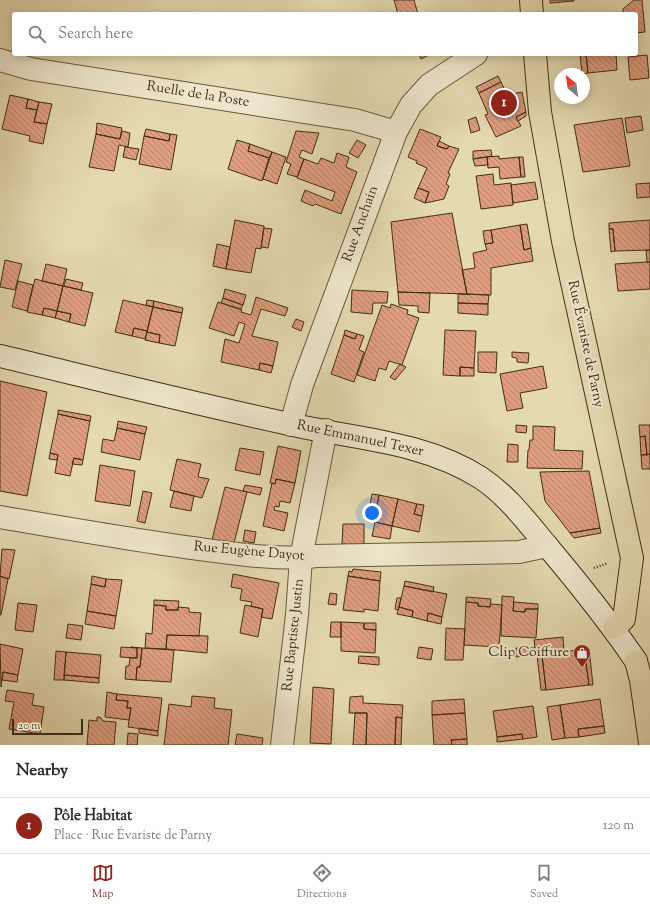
<!DOCTYPE html>
<html lang="en">
<head>
<meta charset="utf-8">
<style>
	body { margin:0; font-family:"Sorts Mill Goudy",serif; background:#f7f7f7; color:#2b2b33 }
	.compass { position:absolute; left:554px; top:68px; width:36px; height:36px; border-radius:50%; background:#fff; box-shadow:0 2px 10px #0003; rotate:331deg }
	.scale { position:absolute; left:12px; bottom:10px; width:71px; box-sizing:border-box; padding-left:4px; border:2px solid #412e14; border-top:0; font-size:11px; line-height:14px; white-space:nowrap; color:#412e14; -webkit-text-stroke:3px #eee6cc; paint-order:stroke }
	.you { position:absolute; left:372px; top:513px; width:14px; height:14px; margin:-10px; border:3px solid #fff; border-radius:50%; background:#1a73e8; box-shadow:0 0 0 6px #1a73e833 }
	.badge { display:grid; place-items:center; width:26px; height:26px; border-radius:50%; background:#8f2418; color:#fff; font-size:13px; font-weight:700 }
	.pin { position:absolute; translate:-50% -50%; border:2px solid #fff; box-shadow:0 1px 4px #0006 }
	.list { margin:0; padding:0; list-style:none }
	h2 { display:flex; justify-content:space-between; align-items:center; height:52px; margin:0; padding:0 16px; font-size:17px }
	h2 small { font-size:13px; font-weight:400; color:#7c7c81 }
	.list li { display:grid; grid-template-columns:26px 1fr auto; gap:12px; align-items:center; box-sizing:border-box; height:56px; padding:0 16px; border-top:1px solid #e1e1e2 }
	.list b { display:block; font-size:15px; white-space:nowrap }
	.list p { margin:0; font-size:13px; white-space:nowrap; color:#7c7c81 }
	.list em { font-size:13px; font-style:normal; color:#7c7c81 }
	.icon { flex:none; width:22px; height:22px; fill:none; stroke:currentColor; stroke-width:2; stroke-linecap:round; stroke-linejoin:round }
	.map { position:relative; flex:none; width:650px; height:745px; overflow:hidden }
	.search { position:absolute; background:#fff; box-shadow:0 2px 10px #0003; left:12px; right:12px; top:12px; height:44px; display:flex; align-items:center; gap:10px; box-sizing:border-box; padding:0 14px; border-radius:4px; color:#7c7c81; font-size:15px }
	.sheet { height:108px; background:#fff }
	nav { display:flex; justify-content:space-around; align-items:center; box-sizing:border-box; height:56px; border-top:1px solid #e1e1e2; background:#fff; font-size:11px; color:#7c7c81 }
	nav a { display:grid; justify-items:center; gap:2px }
	nav .on { color:#8f2418 }
	.map>svg:first-child { display:block }
	.building { fill:url(#building-back-hatch); stroke:#412e14 }
	.lines { fill:none; stroke-linecap:round; stroke-linejoin:round }
	.street-casing { stroke:#6a593b; stroke-width:24 }
	.secondary-casing { stroke:#412e14; stroke-width:24 }
	.primary-casing { stroke:#412e14; stroke-width:24 }
	.path { stroke:#412e14; stroke-width:2.5; stroke-dasharray:1 2; stroke-linecap:butt }
	.street { stroke:#eee6cc; stroke-width:22 }
	.secondary { stroke:#eee6cc; stroke-width:22 }
	.primary { stroke:#e5d9b1; stroke-width:22 }
	.labels { text-anchor:middle; dominant-baseline:central; stroke-width:4; stroke-linejoin:round; paint-order:stroke }
	.street-label { font-size:14px; fill:#412e14; stroke:#eee6cc }
	.poi-label { font-size:14px; fill:#412e14; stroke:#eee6cc; text-anchor:end }
</style>
</head>
<body>
<div class="map">
<svg width="650" height="745" viewBox="0 0 650 745">
	<defs>
		<pattern id="building-back-hatch" width="6" height="6" patternUnits="userSpaceOnUse"><rect width="6" height="6" fill="#df9e80"/><path d="M-1 5l2 2M0 0l6 6M5-1l2 2" fill="none" stroke="#b68168"/></pattern>
	</defs>
	<rect width="100%" height="100%" fill="#e5d9b1"/>
	<filter id="stains"><feTurbulence type="fractalNoise" baseFrequency=".005" numOctaves="4"/><feColorMatrix values="0 0 0 0 .2 0 0 0 0 .09 0 0 0 0 .02 0 0 0 .5 -.17"/></filter>
	<radialGradient id="worn" r=".72"><stop offset=".6" stop-color="#630" stop-opacity="0"/><stop offset="1" stop-color="#630" stop-opacity=".3"/></radialGradient>
	<path class="building" d="M394 0H414L418 14H398Z
		M550 0H574V1L550 3Z
		M634 0H642L645 32 636 33V14H623V9Z
		M419 54H431L421 59Z
		M580 54H586L588 73 582 74Z
		M586 54H618H616L617 70 588 73Z
		M647 55 649 78 630 80 628 57Z
		M498 76 501 82 479 93 476 87Z
		M501 82 507 95 522 92 526 112 516 117 521 126 496 137 485 115 488 114 479 93Z
		M10 95 28 99 26 108 37 110 34 122 47 124 43 144 29 141 30 136 2 129Z
		M28 99 39 102 37 110 26 108Z
		M39 102 52 104 47 124 34 122Z
		M526 112V116L518 121 516 117Z
		M641 116 643 130 627 133 625 118Z
		M476 117 480 130 471 133 468 120Z
		M622 118 630 166 583 172 574 125Z
		M97 123 122 128 120 139 96 134Z
		M146 129 170 134 169 141 144 136Z
		M420 129 441 137 437 146 447 149 449 146 459 149 448 173 450 174 446 184 449 186 444 199 425 203 429 192 418 188 427 168 416 163 417 161 408 157Z
		M122 131 130 133 128 147 119 145 114 171 89 167 96 134 120 139Z
		M296 131 319 133 312 154 302 150 299 157 304 159 297 177 287 174 291 164 286 162Z
		M170 134 177 135 171 170 139 164 144 136 169 141Z
		M237 140 250 144 248 151 269 158 262 181 228 169Z
		M357 140 366 145 358 158 349 153Z
		M439 141 449 146 447 149 437 146Z
		M250 144 272 152 269 158 248 151Z
		M125 147 139 149 136 160 123 157Z
		M491 150 492 156 473 159V151Z
		M272 152 286 157 277 184 263 179Z
		M337 153 349 157 346 167 357 172 341 214 315 204 313 206 301 201 305 190 332 201 335 192 297 178 304 159 318 164 321 158 334 163Z
		M499 156V159L519 157 521 177 500 179 499 167 488 168 487 157Z
		M487 157 488 165 475 166 473 159Z
		M519 157H523L525 177H521Z
		M493 174 494 185 511 183 513 205 481 209 476 176Z
		M535 182 538 199 513 203 511 185Z
		M650 183V197L637 198 636 184Z
		M418 188 429 192 425 203 414 198Z
		M452 213 467 294 398 292 391 222Z
		M235 220 264 226 261 249 256 248 251 273 226 269Z
		M650 220V250L615 251 613 229H609V223Z
		M527 224 531 248 524 250 520 225Z
		M520 225 524 250 531 248 533 261 491 268V295L467 294 462 270 475 268 473 253 487 250 485 244 493 243 491 230Z
		M264 228 272 229 268 248 261 247Z
		M609 229H613L615 251 611 252Z
		M491 230 493 243 485 244 483 231Z
		M217 244 230 247 226 269 213 266Z
		M646 250H650V262H647Z
		M5 260 22 264 15 290 0 287Z
		M647 262H650V289L618 291 615 264Z
		M46 264 67 269 63 286 42 281Z
		M35 279 63 286 57 311 44 308 42 315 27 312Z
		M66 279 83 283 81 290 64 286Z
		M18 281 33 285 27 311 12 307Z
		M63 286 93 293 85 326 69 322 71 314 57 311Z
		M225 289 246 295 243 305 223 298Z
		M352 290 388 292 387 303H373L372 314 351 312Z
		M398 292 430 293 429 313 418 312V306L399 305Z
		M458 294 489 295 488 304 458 303Z
		M256 297 288 308 285 316 261 309 252 336 278 342 273 366 260 363 259 370 221 362 225 339 239 343 245 324 239 322 234 336 209 328 218 302 242 310 241 312 251 315Z
		M223 298 243 305 241 309 221 303Z
		M123 300 153 307 147 331 134 328 132 336 115 332Z
		M147 300 154 301 153 307 146 305Z
		M154 301 183 308 182 313 153 307Z
		M458 303 488 304V315L458 313Z
		M391 304 408 310 407 314 419 318 402 365 389 361 386 370 379 368 375 381 357 375 382 305 390 308Z
		M153 307 182 313 175 346 159 343 160 335 147 332Z
		M44 308 57 311 55 318 42 315Z
		M57 311 71 314 69 322 55 318Z
		M296 319 304 322 301 331 292 327Z
		M134 328 147 331 145 339 132 336Z
		M345 330 357 334 355 339 344 335Z
		M445 330 476 331 474 368 460 367V376L443 375Z
		M147 332 160 335 159 343 145 340Z
		M357 334 364 336 359 350 364 352 354 382 331 374 344 335 355 339Z
		M478 352H497L496 373 478 372Z
		M512 352 529 353 528 363 517 362V358L512 357Z
		M260 363 273 366 271 373 259 370Z
		M400 364 406 367 395 380 390 377Z
		M543 366 547 388 520 393 523 408 507 411 500 374Z
		M460 367 474 368V376H460Z
		M0 381 47 392 27 496 0 491Z
		M58 410 91 416 90 421 58 414Z
		M58 414 90 421 83 460 74 458 70 476 55 473 58 455 50 453Z
		M118 421 147 427 145 434 117 428Z
		M516 425 527 426 526 433 516 432Z
		M639 425H650V454L647 455 645 436 640 437Z
		M533 426 555 427 554 450 583 451 582 469 527 468 528 450H529L530 440H533Z
		M117 428 145 434 140 460 101 452 103 439 114 441Z
		M645 436 647 455H641L640 437Z
		M508 444 518 445V462H507Z
		M278 446 301 451 295 483 276 479 275 484 270 483Z
		M240 448 264 452 260 475 235 470Z
		M50 453 58 455 57 460 49 459Z
		M650 454V469H642L641 455Z
		M74 458 83 460 82 465 72 464Z
		M177 459 201 464 198 477 209 479 202 498 170 490Z
		M100 465 135 471 130 506 95 501Z
		M589 471 600 528 570 533 545 501 540 472Z
		M276 479 295 483 290 503 280 501 279 507 275 506 274 510 288 513 284 531 263 526 272 483 275 484Z
		M245 485 262 488 260 495 243 491Z
		M225 487 247 492 234 543 212 540Z
		M143 491 152 493 145 523 137 521Z
		M174 491 194 496 191 511 170 507Z
		M372 494 379 495 377 506 370 505Z
		M379 495 398 499 392 526 366 520 370 505 377 506Z
		M398 499 417 504 414 514 422 516 419 532 392 526Z
		M417 504 424 505 422 516 414 514Z
		M375 522 392 526 390 539 372 536Z
		M343 524H364V545L342 544Z
		M600 528 601 533 574 538 570 533Z
		M245 530 256 532 254 543 243 541Z
		M2 549 15 550 9 579 0 576Z
		M353 569 381 572 380 581 348 576 349 571 352 572Z
		M233 574 279 583 272 619 261 617 263 609 251 606 252 602 240 600 242 589 231 587Z
		M0 576 8 579 1 615H0Z
		M92 576 106 579 105 587 91 584Z
		M348 576 380 581 378 611 364 609V612L343 610Z
		M106 579 122 580 116 616 87 611 91 584 105 587Z
		M405 581 434 587 433 592 404 586Z
		M404 586 447 594 442 617 428 613 427 621 412 617 413 611 399 607Z
		M330 593 337 594 336 605 328 604Z
		M502 596 514 597 513 611 525 612V609H538L536 638 501 636Z
		M466 597 491 599 490 607 478 606V603L466 602Z
		M397 598H401L398 610 395 609Z
		M154 600 179 601 178 610H166V606L154 605Z
		M466 602 478 603V606L490 607 491 604 502 605 499 647 464 645Z
		M514 602 538 604V609H525V612L513 611Z
		M18 603 37 605 33 632 15 630Z
		M154 605 166 606V610H178V607L189 608V612L201 613 199 636 167 635 166 649 145 648 146 633 152 634Z
		M245 605 263 609 258 637 240 633Z
		M399 607 413 611 412 617 397 614Z
		M87 611 116 616 114 629 85 624Z
		M428 613 442 617 441 624 427 621Z
		M331 622H341V637H330Z
		M341 622 364 623V629L376 630 375 653 341 651Z
		M364 623H376V630L364 629Z
		M68 624 83 626 81 640 66 638Z
		M446 628 465 629 463 660H445Z
		M167 635 208 636 207 653 166 649Z
		M563 637 564 651 516 657V648H535L534 640Z
		M0 644 23 649 18 675 3 672 1 687Z
		M121 647 137 648V658L120 657Z
		M131 647 142 648 140 667H137L136 680 125 679 126 666H129L130 658H137V648Z
		M419 647 433 649 431 660 417 658Z
		M142 648 174 650 171 682 136 680 137 667H140Z
		M584 649H589L593 685H589Z
		M584 649 589 685 546 690 542 655Z
		M56 651 66 652 64 680H54Z
		M66 652 101 655 99 678 64 675Z
		M537 655H542L546 690H541Z
		M359 656 379 657V665L358 663Z
		M3 672 18 675 17 682 2 680Z
		M64 675 99 678V683L64 680Z
		M313 687 334 689 331 744 310 743Z
		M7 690 34 694 32 705 44 707 40 734 9 729 14 702 5 701Z
		M107 692 117 694 116 700 128 701 127 708H131L129 720 105 717Z
		M117 694 162 698 158 731 128 727 131 708H127L128 701 116 700Z
		M192 696 215 698 214 708 232 710 228 745H164L169 704 191 707Z
		M363 696V703L403 705 402 718 396 717 395 745H366L367 713H349L350 697Z
		M464 699 465 713 432 715V701Z
		M600 699 604 726 578 729 579 737 565 738 560 705Z
		M560 705 565 738 552 740 547 707Z
		M533 706 537 737 523 739 522 734 497 737 493 711Z
		M355 713H367L366 745H353Z
		M465 713 467 739 451 740 452 745H434L432 715Z
		M97 717H100L103 721 116 722 114 745H87L89 720 97 721Z
		M396 717 402 718 401 745H395Z
		M604 726 605 733 579 737 578 729Z
		M139 728 158 731V736L139 733Z
		M128 733 138 734 137 745H127Z
		M237 734 263 738 262 745H235Z
		M522 734 523 739 497 742V737Z
		M467 739V745H452L451 740Z"/>
	<g class="lines">
		<g class="street-casing">
			<path id="street" d="M0 60 31 69 355 120 396 132
				M291 425 302 385 396 132 411 105 429 85 476 54
				M0 517C64 528 128 539 192 548 230 553 279 561 316 556L519 552 547 546
				M282 745 297 615 301 558 326 430"/>
		</g>
		<g class="secondary-casing">
			<path id="secondary" d="M0 356C96 379 192 403 289 424 354 439 423 441 481 478 508 496 527 522 548 547 579 584 609 621 636 661"/>
		</g>
		<g class="primary-casing">
			<path id="primary" d="M531 0 532 14
				M535 54 540 112 563 241 632 558 624 619 614 628
				M636 661 641 680 650 743"/>
		</g>
		<path class="path" d="M594 568 608 563"/>
		<use href="#street" class="street"/>
		<use href="#secondary" class="secondary"/>
		<use href="#primary" class="primary"/>
	</g>
	<defs>
		<g id="shop-pin" transform="scale(0.9)"><path d="M0 17L-7.5 6A9.5 9.5 0 1 1 7.5 6Z" fill="#8f2418" stroke="#eee6cc"/><path d="M-5-2.5h2.3a2.7 3.5 0 0 1 5.4 0H5L5.5 6h-11ZM-1.5-2.5h3a1.5 2.3 0 0 0-3 0Z" fill="#fff"/></g>
	</defs>
	<g fill-rule="evenodd">
		<use href="#shop-pin" x="582" y="653"/>
	</g>
	<g class="labels">
		<g class="street-label">
			<text transform="translate(198 95) rotate(9)">Ruelle de la Poste</text>
			<text transform="translate(361 224) rotate(-70)">Rue Anchain</text>
			<text transform="translate(585 344) rotate(78)">Rue Évariste de Parny</text>
			<text transform="translate(360 439) rotate(12)">Rue Emmanuel Texer</text>
			<text transform="translate(249 552) rotate(5)">Rue Eugène Dayot</text>
			<text transform="translate(294 635) rotate(-84)">Rue Baptiste Justin</text>
		</g>
		<g class="poi-label">
			<text x="569" y="653">Clip Coiffure</text>
		</g>
	</g>
	<rect width="100%" height="100%" filter="url(#stains)"/>
	<rect width="100%" height="100%" fill="url(#worn)"/>
</svg>
<svg class="compass" viewBox="-18 -18 36 36"><path d="M0-13l5 13h-10z" fill="#e53935"/><path d="M0 13l5-13h-10z" fill="#7c7c81"/></svg>
<div class="scale">20 m</div>
<div class="you"></div>
<div class="pin badge" style="left:504px;top:103px">1</div>
<div class="search"><svg class="icon" aria-label="search" viewBox="0 0 24 24"><circle cx="10" cy="10" r="6"/><path d="M15 15l6 6"/></svg>Search here</div>
</div>
<section class="sheet">
<h2>Nearby<small></small></h2>
<ul class="list">
<li><span class="badge">1</span><div><b>Pôle Habitat</b><p>Place · Rue Évariste de Parny</p></div><em>120 m</em></li>
</ul>
</section>
<nav>
<a class="on"><svg class="icon" aria-label="map" viewBox="0 0 24 24"><path d="M3 6l6-2 6 2 6-2v14l-6 2-6-2-6 2zM9 4v14M15 6v14"/></svg>Map</a>
<a><svg class="icon" aria-label="directions" viewBox="0 0 24 24"><path d="M12 3l9 9-9 9-9-9zM9 14v-3h6M13 9l2 2-2 2"/></svg>Directions</a>
<a><svg class="icon" aria-label="saved" viewBox="0 0 24 24"><path d="M7 4h10v16l-5-4-5 4z"/></svg>Saved</a>
</nav>
</body>
</html>
